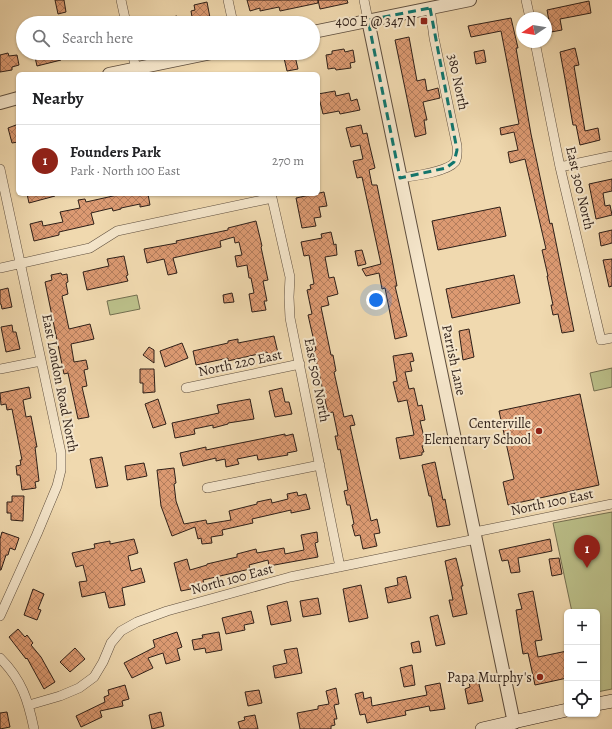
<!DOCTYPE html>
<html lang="en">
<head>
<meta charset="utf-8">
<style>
	body { margin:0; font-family:Alegreya,serif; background:#f2f2f2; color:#202124 }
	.controls { position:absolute; right:12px; bottom:12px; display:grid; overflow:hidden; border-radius:6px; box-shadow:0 1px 3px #0004 }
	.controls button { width:36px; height:36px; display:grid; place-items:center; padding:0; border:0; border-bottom:1px solid #e0e0e0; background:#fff; color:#202124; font:20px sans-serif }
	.compass { position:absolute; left:516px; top:12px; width:36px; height:36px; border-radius:50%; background:#fff; box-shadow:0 1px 3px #0004; rotate:258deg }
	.you { position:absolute; left:376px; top:300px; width:14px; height:14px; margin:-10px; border:3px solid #fff; border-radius:50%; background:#1a73e8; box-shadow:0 0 0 6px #1a73e833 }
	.badge { display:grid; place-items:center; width:26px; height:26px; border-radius:50%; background:#8f2418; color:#fff; font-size:13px; font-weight:700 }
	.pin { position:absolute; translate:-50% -33px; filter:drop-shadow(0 1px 2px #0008) }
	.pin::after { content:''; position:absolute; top:21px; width:14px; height:12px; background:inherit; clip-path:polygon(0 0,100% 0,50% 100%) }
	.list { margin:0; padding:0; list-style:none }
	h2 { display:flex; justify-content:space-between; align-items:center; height:52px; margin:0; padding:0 16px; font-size:17px }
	h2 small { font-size:13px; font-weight:400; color:#757577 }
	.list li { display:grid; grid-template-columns:26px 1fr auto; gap:12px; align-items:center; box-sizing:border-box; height:72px; padding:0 16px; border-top:1px solid #e0e0e0 }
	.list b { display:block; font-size:15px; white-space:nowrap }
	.list p { margin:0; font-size:13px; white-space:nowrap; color:#757577 }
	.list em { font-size:13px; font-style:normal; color:#757577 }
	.icon { flex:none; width:22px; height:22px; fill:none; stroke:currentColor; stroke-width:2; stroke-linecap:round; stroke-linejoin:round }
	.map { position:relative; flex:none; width:612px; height:729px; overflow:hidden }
	.search { position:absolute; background:#fff; box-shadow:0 1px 3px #0004; left:16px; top:16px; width:304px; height:44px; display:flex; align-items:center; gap:10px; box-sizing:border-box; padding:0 14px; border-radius:22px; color:#757577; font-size:15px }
	.panel { position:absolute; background:#fff; box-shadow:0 1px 3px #0004; left:16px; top:72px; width:304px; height:124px; border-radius:6px }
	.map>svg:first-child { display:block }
	.green { fill:#bbbf89; stroke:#746f50 }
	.building { fill:url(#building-cross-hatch); stroke:#2e1f18 }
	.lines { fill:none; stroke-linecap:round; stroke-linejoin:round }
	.minor-casing { stroke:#5e4e3e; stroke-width:10 }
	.tertiary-casing { stroke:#5e4e3e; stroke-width:14 }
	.secondary-casing { stroke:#2e1f18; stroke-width:14 }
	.minor { stroke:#f5e6cb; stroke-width:9 }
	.tertiary { stroke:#f5e6cb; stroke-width:12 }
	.secondary { stroke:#f5e6cb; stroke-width:13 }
	.marked { fill:none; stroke:#0f766e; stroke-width:3; stroke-dasharray:8 5; stroke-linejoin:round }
	.poi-dot { fill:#8f2418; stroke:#f5e6cb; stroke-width:1.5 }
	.labels { text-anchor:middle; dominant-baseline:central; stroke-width:4; stroke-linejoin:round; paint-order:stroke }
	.poi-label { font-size:14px; fill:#2e1f18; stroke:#f5e6cb; text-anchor:end }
	.street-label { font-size:14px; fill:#2e1f18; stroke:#f5e6cb }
</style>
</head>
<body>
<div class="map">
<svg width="612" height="729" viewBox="0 0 612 729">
	<defs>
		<pattern id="building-cross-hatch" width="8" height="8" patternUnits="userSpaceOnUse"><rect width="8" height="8" fill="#dc9a72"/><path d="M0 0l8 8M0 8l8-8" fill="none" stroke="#b37d5d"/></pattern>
	</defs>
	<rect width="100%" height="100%" fill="#f0d9af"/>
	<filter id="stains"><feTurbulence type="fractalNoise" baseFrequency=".005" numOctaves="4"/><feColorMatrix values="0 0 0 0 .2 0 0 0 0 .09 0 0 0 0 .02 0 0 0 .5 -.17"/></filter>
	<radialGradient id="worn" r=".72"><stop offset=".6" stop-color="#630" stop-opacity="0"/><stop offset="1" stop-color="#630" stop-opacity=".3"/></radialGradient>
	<path class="green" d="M137 295 140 309 110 315 107 301Z
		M612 368V387L594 391 590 373Z
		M612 512V689L597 692V612H572L553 523Z"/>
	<path class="building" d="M55 0H64L66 12 58 14Z
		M247 0H318V3L280 11 279 7 260 11V8L250 11Z
		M318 0H347L348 3 320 9Z
		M589 1 591 13 560 19 562 30 551 32 547 10Z
		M207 2 211 23H193L191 11 195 10 194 5Z
		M177 16 178 23H157V20Z
		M511 18 518 48H516L531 134 550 224 552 223 574 331 562 333 558 314 553 315 551 305H553L547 276H548L542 250 546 249 525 159 510 163 508 152 518 150 514 132 501 135 500 128 519 124 501 31 471 37 468 26Z
		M409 37 417 81 425 79 427 91 438 88 440 98 423 102 427 120H424L426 134 415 137 395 40Z
		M575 48 579 65 574 66 585 131 598 128 600 140 580 145 576 125H573L565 79 560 52Z
		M344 49 345 52 353 50 355 62 350 63 351 68 336 70 335 68 328 69 326 55 332 54V51Z
		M484 50 486 62 476 64 474 52Z
		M8 53 9 56 17 55 19 65 12 67V70L0 72V55Z
		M34 53H60L61 60 37 66Z
		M295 56 298 69 287 71 284 58Z
		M335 91 336 96 349 93 351 101 357 99 360 110 340 114 339 111 323 114 318 94Z
		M16 125 17 128 18 127V142L12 143 8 128Z
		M361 125 363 134 367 133 369 143 375 168 369 170 372 185H377L392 259 397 286H395L407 336 395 339 385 288 382 289 379 273 366 276 362 269 381 264 362 177 357 178 353 161 363 159 360 145 351 147 346 128Z
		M612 179V191L603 193 605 206 610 205 612 215 596 219 589 184Z
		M324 192 327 206 319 207 321 217 314 218 316 226 302 228 296 198Z
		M27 194H54L55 196 29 203Z
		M122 194H148L150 205 140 207V204L121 208V209L113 211 112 208 91 213 94 224 59 232V235L34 241 30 224 42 221 43 226 63 222 60 212 80 208 78 200 85 199 86 202Z
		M500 207 506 236 438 250 432 221Z
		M256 221 262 246 261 247 268 280 263 281 267 301H264L266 310 252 312 249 294 254 293 251 278H249L247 265 237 267 235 256 242 255 239 242 235 243 234 237 220 241 221 247 173 258 177 273 168 275 164 259 147 263 144 249 177 243 176 241 228 230V228Z
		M612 230V243L601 246 599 233Z
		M331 232 334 245 336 244 337 255 325 257 329 278 334 277 338 294 327 297 329 305 321 307 331 355H333L336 371 334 372 344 417 352 415 355 425 350 426 371 521 377 519 380 533 374 534 377 546 363 549 360 535 355 536 352 525 354 524 350 505H347L344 491 348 490 340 449 338 450 335 436H338L333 412 328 413 314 351 316 350 308 315 312 314 307 290 311 289 310 285 314 284 309 255 304 256 301 242 322 238 321 234Z
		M362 250 366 264 358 266 355 251Z
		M124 256 128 275 126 276 128 281 87 290 83 272 109 266 107 259Z
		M612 259V286L609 287 603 260Z
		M61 273 62 275 67 274 68 282 66 283 68 294 62 296 69 329 90 324 94 339 71 344 74 362 86 360 88 369 84 370 87 386 82 387 89 417 78 419 68 373 64 374 45 282 52 280 51 275Z
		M514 275 520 303 452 318 446 289Z
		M8 288 12 307 2 309 1 304H0V290Z
		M232 293 234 302 224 303 223 295Z
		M12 325 13 332H16L20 349 6 352 1 327Z
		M469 329 474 357 463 360 459 331Z
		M274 336 278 353 268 355 267 352 228 361V358L196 365 193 351 228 343V341L238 339V343Z
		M182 343 188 358 165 367 160 351Z
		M149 347 154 350V363L143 355Z
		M412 353 414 361 410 362 412 371 405 372 409 389 414 388 418 406 422 405 425 420 420 421 426 445 422 446 424 452H422V455L400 459 396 438 414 435 407 400 398 402 393 382 397 381 393 356Z
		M140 369H154L155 392 143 393V383H140Z
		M29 387 31 398 23 400 26 417 31 416 37 447H35L39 481 35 482 36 488 22 490 20 475H17L16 466 21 465 20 460H22L12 409 7 410 6 404 1 405 0 393Z
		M282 388 285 402H289L292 414 275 417 269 391Z
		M580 394 599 485 508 505 503 482 514 479 499 411Z
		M158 399 166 424 153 428 145 404Z
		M250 399 254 419 228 423V424L213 428V425L194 429 195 434 175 438 172 423 219 413 217 405Z
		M285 434V436L293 434 297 451 287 453 288 455 258 460 257 455 237 459 239 464 226 467 225 459 216 461V458L183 466 180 453 206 447V450Z
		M102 457 108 486 96 488 90 459Z
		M435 462 443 500 445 499 450 525 437 527 431 496H429L422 465Z
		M144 463 147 476 127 480 125 466Z
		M174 468 176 483 174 484 176 501 184 524 206 520 207 524 231 520 229 511 257 504V502L271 499 272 503 288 499 287 494 297 492 298 496 306 494 310 509 291 513V510L252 519 253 523 222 530 223 535 211 537 212 543 202 544 201 538 198 539 195 527 172 536 161 506 157 470Z
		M12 496H24L23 521 11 520V513H7V502H12Z
		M2 532 19 538 15 550 10 548 8 555H6L1 570H0V539Z
		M317 532 318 542 315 543 318 557 269 566 268 560 249 565 250 569 203 580 204 584 190 587 191 589 181 591 174 563 187 559 190 570 207 565V564L237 557V554L256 549 257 553 284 548 285 554 304 550 301 535Z
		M134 539 138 553 128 556 131 571 141 568 145 582 122 588 125 605 109 608 105 592 82 597 79 582 87 581 83 565 76 567 72 553 95 548 94 544 110 541V544Z
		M550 539 552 551 518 558 520 572 511 573 508 560 502 561 499 550Z
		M456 558 463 586H461L467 614 453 617 449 600H453L445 561Z
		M559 558 562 574 552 576 549 559Z
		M406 576 411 598 388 603 385 588 398 585 397 578Z
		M361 585 368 618 349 622 343 589Z
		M33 589 44 594 38 609 41 610 37 620 24 615Z
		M533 591 542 640 535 641 538 657 567 651V678L535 685 528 653 523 654 516 610 522 609 518 594Z
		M318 598 321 614 303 617 300 601Z
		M287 601 291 621 271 625 267 606Z
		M251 611 254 623 244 625 245 630 226 634 222 618Z
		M438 615 445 644 436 646 430 617Z
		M18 629 25 637 27 635 33 643 31 645 41 657 55 682 44 689 27 658 26 659 9 637Z
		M177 632 182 647 177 649 180 660 166 664 163 653 148 658 153 668 132 678 124 663 155 647 153 640Z
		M219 632 222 650 206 653 205 648 194 650 192 640 203 638 202 635Z
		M419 641 421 652 413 653 411 643Z
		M75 648 85 659 70 672 60 662Z
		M297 648 302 673 275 678 273 666 287 663 284 650Z
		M412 665 415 685 404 687 400 668Z
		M478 680 483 701 468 704 465 689 470 687 469 682Z
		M440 683 445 709 430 711 429 706 405 711 406 715 367 723 365 714 360 715 355 694 363 692 364 699 371 697 372 706 427 695 425 686Z
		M125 685 129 699 122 701 123 706 100 711 102 717 81 727 76 716 105 702 104 697 109 695 108 690Z
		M336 688 339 704 334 705 337 719H334L335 725 331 726V729H300L297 713 318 709V706L329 704 326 691Z
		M259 690 262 703 248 706 245 692Z
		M7 712 10 727 0 729V713Z
		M161 712 164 726 152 729 149 715Z
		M255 715 258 729H240L238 722 245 720 244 717Z"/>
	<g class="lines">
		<g class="minor-casing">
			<path id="minor" d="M121 0 126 23
				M228 0 233 23
				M364 0 368 20
				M526 0 530 18
				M535 42 560 167 601 340 612 338
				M132 53 136 68
				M560 167 612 156
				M0 169 61 453V470L57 486 37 534 0 616
				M400 178C414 176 447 172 455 162 458 157 457 151 457 146L434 38 430 8
				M0 268 90 248 117 231 272 198 290 277 289 297 290 318 340 567
				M0 369 41 361
				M186 388 300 364
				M207 488 320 465
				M475 532 612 504
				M0 658C22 680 28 700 34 729
				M29 705 60 696 79 688 94 677 103 662 111 643 121 631 137 622 167 611 290 577 476 539"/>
		</g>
		<g class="tertiary-casing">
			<path id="tertiary" d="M368 20 514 723
				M313 32 470 0
				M109 74 211 53
				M0 103 18 98"/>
		</g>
		<g class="secondary-casing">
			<path id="secondary" d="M597 704 612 701
				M482 729 567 710"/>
		</g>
		<use href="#minor" class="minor"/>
		<use href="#tertiary" class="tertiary"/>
		<use href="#secondary" class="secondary"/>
	</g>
	<path class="marked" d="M430 8 457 150 454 162 446 168 400 178 368 20Z"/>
	<g class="poi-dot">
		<rect x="420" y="17" width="8" height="8" rx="2"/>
		<circle cx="539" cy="431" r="4"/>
		<circle cx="540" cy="677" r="4"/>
	</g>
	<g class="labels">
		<g class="poi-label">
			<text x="416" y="21">400 E @ 347 N</text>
			<text x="531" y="423">Centerville<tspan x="531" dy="16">Elementary School</tspan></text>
			<text x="532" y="677">Papa Murphy's</text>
		</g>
		<g class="street-label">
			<text transform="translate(458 82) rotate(78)">380 North</text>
			<text transform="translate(580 188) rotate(77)">East 300 North</text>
			<text transform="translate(454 360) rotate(78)">Parrish Lane</text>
			<text transform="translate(240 363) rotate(-12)">North 220 East</text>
			<text transform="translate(317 380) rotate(79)">East 500 North</text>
			<text transform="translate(60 383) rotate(79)">East London Road North</text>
			<text transform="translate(552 502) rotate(-12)">North 100 East</text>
			<text transform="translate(232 579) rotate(-15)">North 100 East</text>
		</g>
	</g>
	<rect width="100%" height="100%" filter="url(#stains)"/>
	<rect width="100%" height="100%" fill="url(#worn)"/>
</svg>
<div class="controls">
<button>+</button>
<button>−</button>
<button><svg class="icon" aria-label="locate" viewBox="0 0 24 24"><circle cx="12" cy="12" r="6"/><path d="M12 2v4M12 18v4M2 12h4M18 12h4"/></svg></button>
</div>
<svg class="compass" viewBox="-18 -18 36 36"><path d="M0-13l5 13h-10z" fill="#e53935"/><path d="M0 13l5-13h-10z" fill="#757577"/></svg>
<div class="you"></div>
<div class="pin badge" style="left:587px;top:568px">1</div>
<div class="search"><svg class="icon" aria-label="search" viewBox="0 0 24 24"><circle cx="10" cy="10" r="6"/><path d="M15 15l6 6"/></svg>Search here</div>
<section class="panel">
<h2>Nearby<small></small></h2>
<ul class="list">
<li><span class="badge">1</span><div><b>Founders Park</b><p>Park · North 100 East</p></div><em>270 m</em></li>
</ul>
</section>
</div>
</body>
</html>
